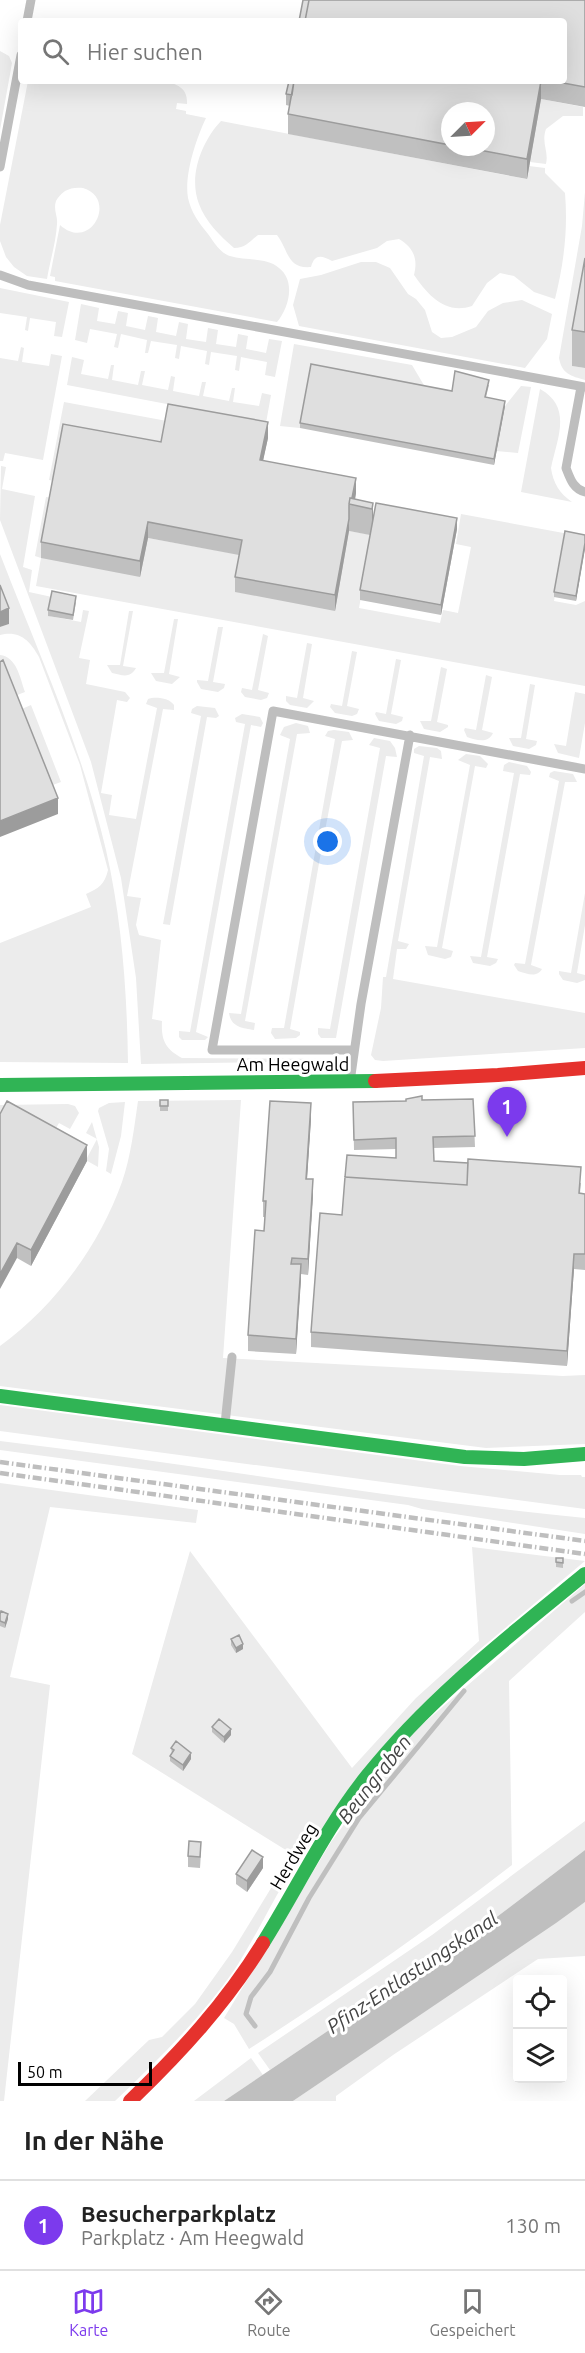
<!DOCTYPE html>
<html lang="de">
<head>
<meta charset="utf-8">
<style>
	body { margin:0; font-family:Ubuntu,sans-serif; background:#f2f2f2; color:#222 }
	.controls { position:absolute; right:18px; bottom:18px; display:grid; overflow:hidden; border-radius:6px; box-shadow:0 6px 24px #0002 }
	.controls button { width:54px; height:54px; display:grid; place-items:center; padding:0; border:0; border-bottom:2px solid #e0e0e0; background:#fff; color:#222; font:30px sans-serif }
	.compass { position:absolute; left:441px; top:102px; width:54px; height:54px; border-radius:50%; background:#fff; box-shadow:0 6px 24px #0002; rotate:66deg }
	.scale { position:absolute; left:18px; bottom:15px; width:134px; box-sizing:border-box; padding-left:6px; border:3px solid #000; border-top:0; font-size:16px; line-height:21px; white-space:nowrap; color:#000; -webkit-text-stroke:4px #fff; paint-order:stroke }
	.you { position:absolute; left:328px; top:842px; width:21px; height:21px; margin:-15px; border:4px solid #fff; border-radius:50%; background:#1a73e8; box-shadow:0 0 0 9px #1a73e833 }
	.badge { display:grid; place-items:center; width:39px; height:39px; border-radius:50%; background:#7c3aed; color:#fff; font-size:20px; font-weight:700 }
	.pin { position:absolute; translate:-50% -50px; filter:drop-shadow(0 2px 3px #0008) }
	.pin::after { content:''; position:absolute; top:32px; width:21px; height:18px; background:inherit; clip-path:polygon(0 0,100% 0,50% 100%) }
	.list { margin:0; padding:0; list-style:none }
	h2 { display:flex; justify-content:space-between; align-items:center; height:78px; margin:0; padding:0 24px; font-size:26px }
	h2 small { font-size:20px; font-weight:400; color:#767676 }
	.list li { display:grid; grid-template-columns:39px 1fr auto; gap:18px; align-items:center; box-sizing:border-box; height:90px; padding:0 24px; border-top:2px solid #e0e0e0 }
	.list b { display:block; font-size:22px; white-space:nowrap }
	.list p { margin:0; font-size:20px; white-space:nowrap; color:#767676 }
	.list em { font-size:20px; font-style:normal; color:#767676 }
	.icon { flex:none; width:33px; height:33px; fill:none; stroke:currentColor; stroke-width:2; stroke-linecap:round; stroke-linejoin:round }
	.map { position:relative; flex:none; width:585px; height:2101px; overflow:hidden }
	.search { position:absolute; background:#fff; box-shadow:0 6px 24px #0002; left:18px; right:18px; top:18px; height:66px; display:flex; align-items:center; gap:15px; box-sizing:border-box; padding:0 21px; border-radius:6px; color:#767676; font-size:22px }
	.sheet { height:168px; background:#fff }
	nav { display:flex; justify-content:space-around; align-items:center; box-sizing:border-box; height:84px; border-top:2px solid #e0e0e0; background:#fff; font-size:16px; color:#767676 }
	nav a { display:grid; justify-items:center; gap:3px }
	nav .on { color:#7c3aed }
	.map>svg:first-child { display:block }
	.green { fill:#ececec }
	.water { fill:#bfbfbf }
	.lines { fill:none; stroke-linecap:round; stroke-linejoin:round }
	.stream { stroke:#bfbfbf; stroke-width:5 }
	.lane { stroke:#bebebe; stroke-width:9 }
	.fast { stroke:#30b455; stroke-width:14 }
	.jam { stroke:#e5322d; stroke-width:14 }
	.rail { stroke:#bebebe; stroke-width:4.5; stroke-dasharray:9 3 1.5 3; stroke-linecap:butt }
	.wall { fill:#c0c0c0; fill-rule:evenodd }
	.shaded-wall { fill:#9c9c9c }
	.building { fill:#dfdfdf; stroke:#9c9c9c; stroke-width:1.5 }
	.labels { text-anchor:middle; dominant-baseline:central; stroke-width:6; stroke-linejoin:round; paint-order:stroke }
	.street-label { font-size:18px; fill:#000; stroke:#fff }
	.water-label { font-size:20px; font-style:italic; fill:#444; stroke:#fff }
</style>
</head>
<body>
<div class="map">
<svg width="585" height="2101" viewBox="0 0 585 2101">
	<rect width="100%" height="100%" fill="#fff"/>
	<path class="green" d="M0 51 9 56 12 63 0 130Z
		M28 81H164C177 84 188 88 187 104L177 103 176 109 186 111V114L206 118C196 139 184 175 188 198 191 212 199 223 208 234 214 242 220 253 230 256 245 261 267 257 279 268 296 281 289 308 277 322L55 281V277L50 276 60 225C91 253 118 198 83 188 77 187 70 188 65 191 61 194 58 197 56 201 53 210 58 216 57 224 56 242 50 261 47 279L27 276 14 267 6 257 0 241V225Z
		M541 99 583 107V116H563L546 129C541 143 549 151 546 164L530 162Z
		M221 121 526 179 529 166 545 168V173L565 193C568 229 564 263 555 299L534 292 514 276 500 273 487 283 472 306C445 315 428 295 414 275 418 259 414 248 399 239L387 241 377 248 332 261C322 256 315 253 311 267 287 269 289 251 277 235H258C249 242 246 248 234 248 220 236 205 221 199 204 188 176 202 141 221 121Z
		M585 192V293L572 366 585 368V380C571 376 562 374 559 358L582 226Z
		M361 262H376L390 268 408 294 416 299 425 310 432 332 441 338 452 337 476 327 488 311 503 303 522 300 552 314 547 339 525 368 299 326 293 305 300 279 321 275Z
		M0 288 69 302 62 337 54 336 56 322 30 318 28 331 25 330 27 317 0 313Z
		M81 304 99 308 97 321 115 324 118 311 128 313 126 326 145 330 148 316 158 318 156 332 176 336 179 322 188 324 186 339 206 342 208 328 218 330 216 344 236 347 238 334 248 336 246 349 266 353 269 339 282 341 275 377 265 375 267 362 241 357 239 371 235 370 237 356 211 352 209 365 205 364 207 351 181 346 179 359 175 358 177 345 151 341 148 353H145L147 340 121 334 118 348 114 347 117 334 90 329 87 343 75 340Z
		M294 344 412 365 428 392 300 428 280 426Z
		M21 347 24 348 22 362 49 366 51 354 62 356 43 460 5 453 3 461H0V358L18 361Z
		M72 357 84 360 81 374 108 379 111 365H114L112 380 138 385 141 371H145L142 385 168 390 171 376 175 377 173 391 199 396 202 382H206L203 396 229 401 232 388H235L233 402 259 406 262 393 271 395 266 423 67 385Z
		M521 386 531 387 518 453 496 451 505 406Z
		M540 389C573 407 557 439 551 468 553 483 560 494 572 502L521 492Z
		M64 402 167 421 161 458 55 481 49 480Z
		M1 466 6 467 2 489 35 496 23 567 32 570 29 592 52 597 49 616 81 622 83 610 89 611 79 658 90 660 86 684 125 692 130 698 127 702 117 700 101 793 112 795 109 815 136 819 157 708 146 704 148 699C155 696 170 698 174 705V710L163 709 127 896 141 898 136 925 139 935 161 940 152 1019 162 1021C161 1040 165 1049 182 1058L335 1059V1061L141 1064 136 978 121 878 91 762 0 520Z
		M46 497 52 498 140 576 148 538 242 555 335 611 349 531 372 535 359 608 440 623 443 610 458 613 471 547 456 544 461 514 585 537H565L554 601 576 605 585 601V686L36 586 41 558 35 556Z
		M0 554C38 652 82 748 106 850 122 920 127 992 128 1063L0 1062V943L91 907 86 894C98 889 105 884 108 870L80 765 39 657C30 641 20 630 0 635V627L9 624 0 600Z
		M129 611H133L123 666 136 668C130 679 122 675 112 673L107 665H120Z
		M174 619H178L169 674 180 677 172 684 156 681 151 673H164Z
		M218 627H223L213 682 225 684 224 688 218 692 201 689 197 682V680L208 681Z
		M263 634 268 636 258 690 269 693 267 698 261 700 245 697 241 692 242 688 252 690Z
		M307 643 312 644 303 698 314 701 307 708 290 705 286 701V696L297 698Z
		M352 651 357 652 347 706 359 709 357 714 352 716 335 713 330 707 331 704 342 706Z
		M0 655C17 657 20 678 25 692L12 697 0 677Z
		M396 659 401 660 391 714 403 717 402 721 396 724 379 721 375 714 376 712 386 714Z
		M441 667 447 669 437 722 448 725V727L440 732 424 729 420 721H431Z
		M486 675 492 677 482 730 493 733C488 744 476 740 467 737L464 730 465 728 476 730Z
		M530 684 535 685 526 739 537 741 536 745 529 749 513 746 509 738H521Z
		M575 692 585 694V723L579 758 558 753 554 744 566 746Z
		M31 705 61 782 47 787 17 711Z
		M197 706 215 708 219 716 216 718 207 717 170 925 163 924 201 716 191 713 192 709Z
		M242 714 260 717 263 723 261 727 251 725 196 1032 208 1037 205 1040H182L179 1037V1031L190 1032 245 724 236 722 235 718Z
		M296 723 308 726 310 733 297 734 245 1021 255 1023 254 1030C242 1028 231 1027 229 1013L241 1014 290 739 280 735 284 727Z
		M334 730 349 732 353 740 342 741 321 852 290 1029 300 1032V1035L296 1038 275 1039 271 1033 272 1028H284L335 739 325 736 328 731Z
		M374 738 390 741 395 748 397 757 386 756 336 1038H321L318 1034V1028L330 1029 380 748 369 745Z
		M419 746 437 748 441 751 442 759 430 757 398 941 409 944 406 949H397L393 979 585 1013V1048L383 1061 375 1060 371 1055 381 1008 383 977H386L424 756 414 753V749Z
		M466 754 480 756 488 764 486 768 475 766 442 948 453 951 451 957 445 959 428 955 425 946 437 947 470 765 458 760Z
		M509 762 527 766 531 772 530 775 520 774 487 957 498 959 496 963 490 966 473 963 470 956 481 957 514 773 503 771 504 765Z
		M554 771 573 774 577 782H565L531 965 542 969C537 978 527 974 518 971L514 965 515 963 525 964 559 781 549 777 550 773Z
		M585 893V925L577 973 585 975V980L577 983 563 980 559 974V971L571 973Z
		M241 1100 223 1358 563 1376 585 1375V1444L486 1448 0 1386V1346C55 1306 99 1246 122 1182 131 1156 134 1128 138 1101Z
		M125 1102 121 1136 111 1174 106 1171 109 1149 98 1111 99 1108 109 1103Z
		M68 1104 75 1106 79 1113 70 1129 59 1123 52 1135 0 1130V1105Z
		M92 1122 99 1147 98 1167 75 1154 87 1158 97 1139 86 1133Z
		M0 1405 460 1466 560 1475H581L582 1477H585V1509L0 1431Z
		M0 1441C195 1464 389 1499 585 1518V1534L422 1509 408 1505 0 1450Z
		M0 1483 198 1510 196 1523 50 1507 10 1677 50 1685 4 2101H0Z
		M472 1547 585 1561 473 1655 298 1859 291 1860 289 1852 132 1754 190 1551 352 1768 416 1698 479 1641Z
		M585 1584V1612L509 1681 512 1865C428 1930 339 1991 249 2049L234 2024 224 2018 331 1842 410 1735Z
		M585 1821V1850L498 1916 270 2070 258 2053 432 1935Z
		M279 1875 285 1881C268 1910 253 1941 235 1969 201 2018 158 2060 115 2101H85L149 2040 162 2037 195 2004 232 1952Z
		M585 1902V1956L538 1959 393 2055 336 2096V2101H293Z
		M251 2058 263 2075 224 2101H194Z"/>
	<path class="water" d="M585 1850V1902L556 1923 293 2101H224L498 1916Z"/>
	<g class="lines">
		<path class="stream" d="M572 1601 585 1592
			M255 2026 246 2014 251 1997 270 1972 309 1898 359 1818 464 1691"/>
		<path class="lane" d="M27 21 31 0
			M0 167 21 55
			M0 275 28 285 585 387
			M581 387 566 468C570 478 573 489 585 492
			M353 1050H212L273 711 585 769
			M350 1082 361 1004 410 735
			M225 1424 232 1357"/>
		<path class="fast" d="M0 1085 375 1081
			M0 1396 465 1457 524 1459 585 1454
			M263 1943C298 1887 326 1827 367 1776 429 1698 508 1637 585 1574"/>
		<path class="jam" d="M375 1081 498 1075 585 1068
			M130 2101C181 2052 226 2003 263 1943"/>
		<path class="rail" d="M0 1462 585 1541
			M0 1473 585 1554"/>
	</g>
	<path class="wall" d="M585 0V107L541 99 527 179 288 134V114L290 106 286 105V94L289 81H564ZM450 111 486 147H450Z
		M585 258V368L572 366V330Z
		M489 385 486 397 505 406 494 465 300 428V423L452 391Z
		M268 438 263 460 356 493 355 499 373 503V519L457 529 441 615 360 600V590L370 535 349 531 335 611 235 592V577L239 555 148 538 140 577 41 558V542L161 442Z
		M585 535 576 601 554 597V592Z
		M76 602 73 620 48 616V610Z
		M473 1099 475 1147 433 1148 434 1161 581 1183 580 1193 585 1194V1270L574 1269 567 1366 311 1347V1332L342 1215 396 1158V1149L354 1150 353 1102Z
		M160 1100H168V1111H160Z
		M0 1114 87 1161 31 1266 17 1258Z
		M311 1119 307 1179 313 1195 308 1275 301 1274 296 1354 248 1351V1335L264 1231 265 1217H263V1201Z
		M556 1558H563V1568L556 1567Z
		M0 1614 8 1619 5 1628 0 1626Z
		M231 1639 243 1649 236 1653 231 1645Z
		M212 1727 231 1735 224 1743 212 1732Z
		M171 1748 191 1759 183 1771 170 1761V1756L172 1753Z
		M201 1852 200 1868 188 1867V1856Z
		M263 1868 247 1892 236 1884V1874Z"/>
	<path class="shaded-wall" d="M541 81V99L527 179V159Z
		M505 401V406L494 465V459Z
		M268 422V438L260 475V460Z
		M356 478V493L354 505H351Z
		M373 503V529L372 535V509Z
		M457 518V529L441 615V605Z
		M349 519V531L335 611V595Z
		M148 522V538L140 577V561Z
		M585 543V549L576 601V596Z
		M9 608V624L0 627V612Z
		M58 798V814L0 837V821Z
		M311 1103V1119L306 1194V1179Z
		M87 1145V1161L31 1266V1250Z
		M313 1179V1195L308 1275V1259Z
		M17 1243V1258L0 1289V1274Z
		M574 1254V1269L567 1366V1351Z
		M301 1264V1280L296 1354V1339Z
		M8 1614V1619L5 1628V1623Z
		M243 1644V1649L236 1653V1648Z
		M231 1729V1735L224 1743V1737Z
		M191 1753V1759L183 1771V1765Z
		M263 1857V1868L247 1892V1881Z"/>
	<path class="building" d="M303 0H309L305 21H299Z
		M309 0H585V87L552 81H564V21H305Z
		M289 81H294L292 95 286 94Z
		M294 81H541L527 159 463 147H486V111H450V145L288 114Z
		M585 258V332L572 330Z
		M311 364 452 391 455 371 489 380 485 397 505 401 494 459 300 423Z
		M168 404 268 422 260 460 356 478 352 498H350L349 504V519L335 595 235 577 242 540 148 522 140 561 41 542 63 424 161 442Z
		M350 498 373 503 372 509 349 504Z
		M376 503 457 518 441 605 360 590Z
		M565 531 585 535V543L576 596 554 592Z
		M0 585 9 608 0 612Z
		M52 591 76 596 73 615 48 610Z
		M3 660 58 798 0 821V662Z
		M422 1096V1100L473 1099 475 1136 433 1137 434 1161 468 1163 467 1185 345 1177 347 1155 396 1158V1138L354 1140 353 1102 406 1101V1099Z
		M160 1100H168V1106H160Z
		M7 1101 87 1145 31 1250 17 1243 0 1274V1114Z
		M270 1101 311 1103 306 1179H313L308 1259 292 1258 291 1264H301L296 1339 248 1335 255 1230 264 1231 266 1201H263Z
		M468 1159 581 1167 579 1193 585 1194V1254H574L567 1351 311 1332 320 1213 342 1215 345 1177 467 1185Z
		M556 1558H563V1563L556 1562Z
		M1 1611 8 1614 5 1623 0 1621V1614Z
		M239 1635 243 1644 236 1648 231 1639Z
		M219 1719 231 1729 224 1737 212 1727Z
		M176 1741 191 1753 183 1765 170 1756 174 1750 171 1748Z
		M189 1841 201 1842 200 1857 188 1856Z
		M252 1850 263 1857 247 1881 236 1874Z"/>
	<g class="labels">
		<g class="street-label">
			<text x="293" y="1064">Am Heegwald</text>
			<text transform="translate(293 1856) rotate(-59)">Herdweg</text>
		</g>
		<g class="water-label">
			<text transform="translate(374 1779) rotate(-52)">Beungraben</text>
			<text transform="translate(412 1972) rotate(-34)">Pfinz-Entlastungskanal</text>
		</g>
	</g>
</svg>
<div class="controls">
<button><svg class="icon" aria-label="locate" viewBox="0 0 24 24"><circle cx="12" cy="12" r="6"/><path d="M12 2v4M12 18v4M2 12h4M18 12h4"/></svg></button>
<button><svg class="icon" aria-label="layers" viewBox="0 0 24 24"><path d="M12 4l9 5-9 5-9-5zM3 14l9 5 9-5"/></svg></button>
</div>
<svg class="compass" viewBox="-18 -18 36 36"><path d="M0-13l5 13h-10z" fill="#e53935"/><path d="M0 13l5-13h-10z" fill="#767676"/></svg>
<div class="scale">50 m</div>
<div class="you"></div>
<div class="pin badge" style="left:507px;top:1137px">1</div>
<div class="search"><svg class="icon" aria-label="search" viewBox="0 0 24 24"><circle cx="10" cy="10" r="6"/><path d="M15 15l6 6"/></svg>Hier suchen</div>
</div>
<section class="sheet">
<h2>In der Nähe<small></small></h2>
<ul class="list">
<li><span class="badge">1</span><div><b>Besucherparkplatz</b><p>Parkplatz · Am Heegwald</p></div><em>130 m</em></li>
</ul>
</section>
<nav>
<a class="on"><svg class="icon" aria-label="map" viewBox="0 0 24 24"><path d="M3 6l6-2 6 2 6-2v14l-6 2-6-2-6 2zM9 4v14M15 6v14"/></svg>Karte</a>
<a><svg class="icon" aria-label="directions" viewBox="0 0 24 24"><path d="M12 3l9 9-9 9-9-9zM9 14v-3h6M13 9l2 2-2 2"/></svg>Route</a>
<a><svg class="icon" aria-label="saved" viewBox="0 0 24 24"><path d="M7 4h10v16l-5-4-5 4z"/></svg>Gespeichert</a>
</nav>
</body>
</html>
